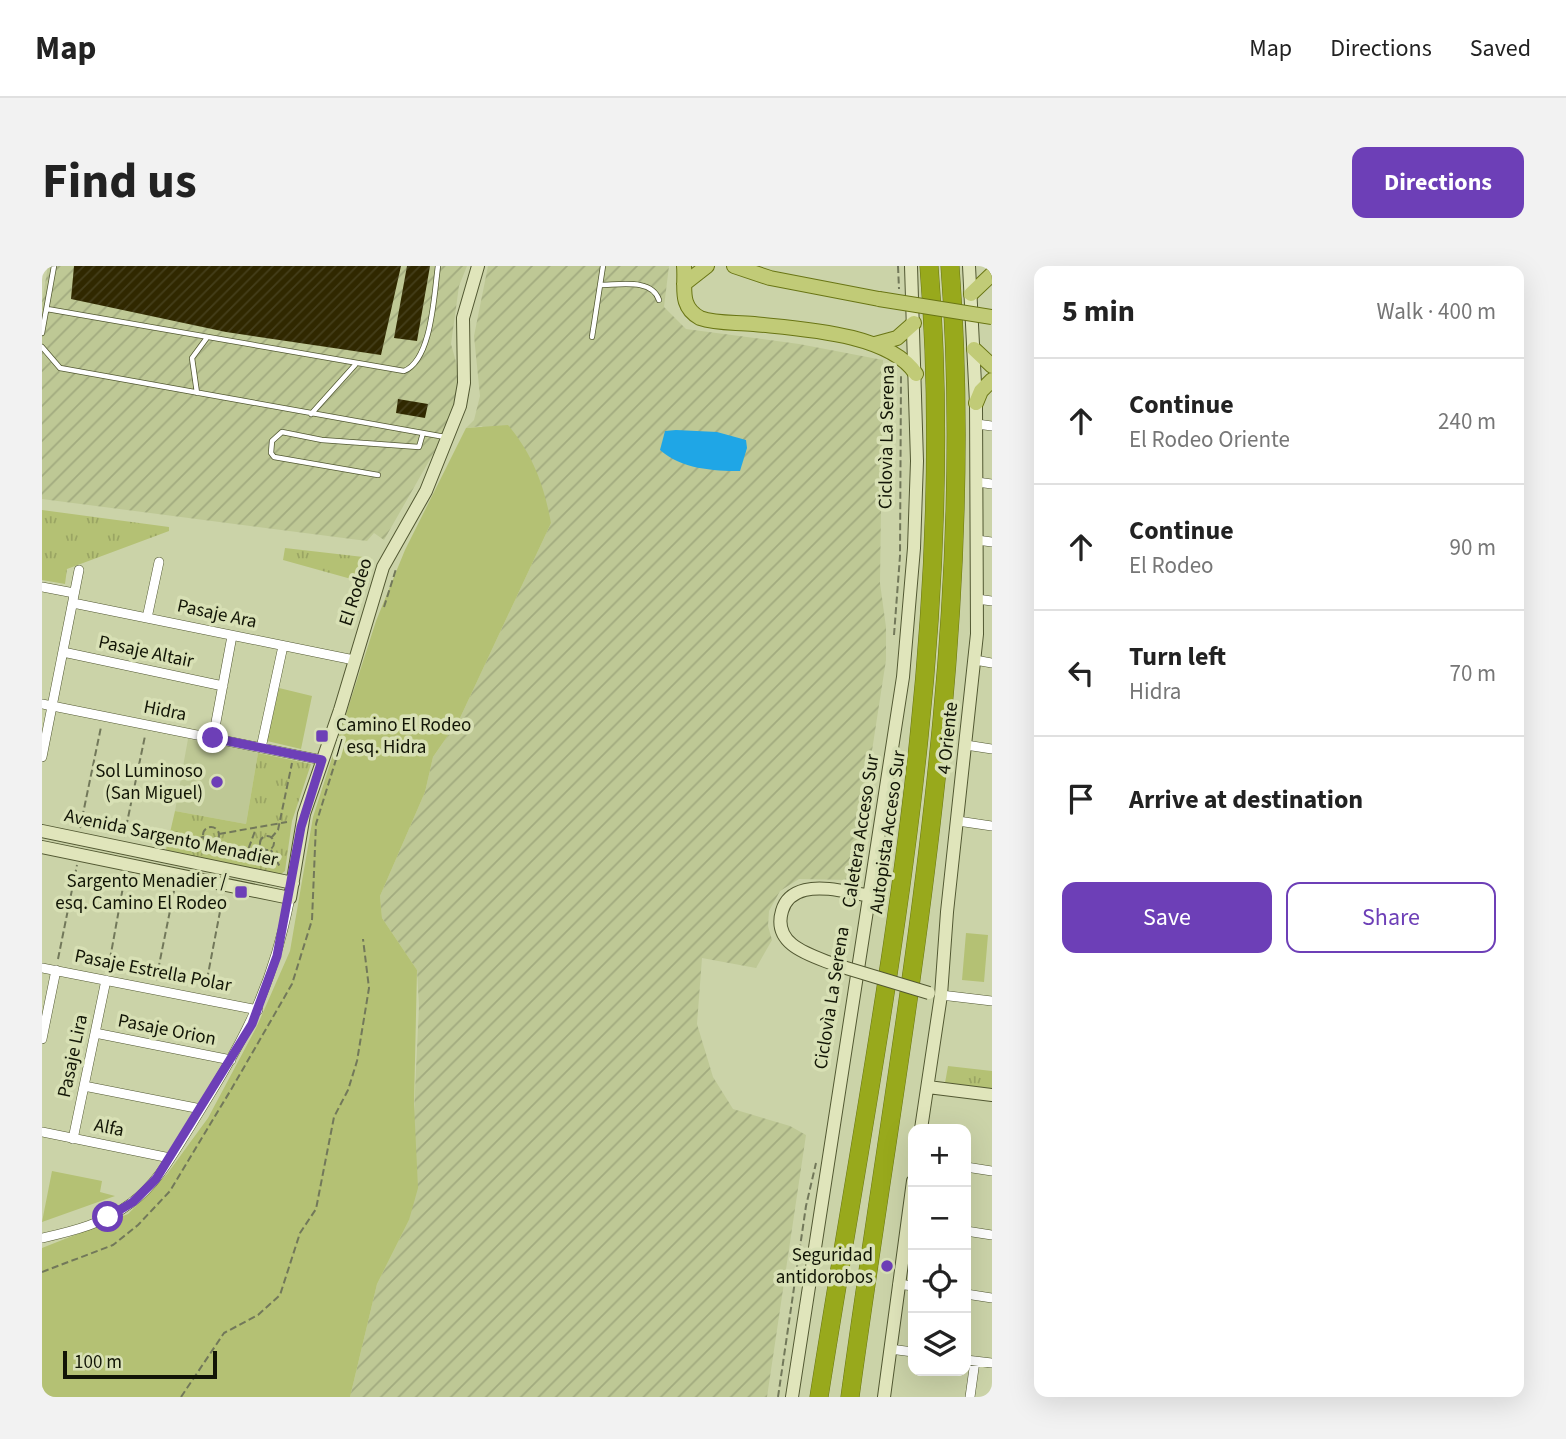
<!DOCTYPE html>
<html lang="en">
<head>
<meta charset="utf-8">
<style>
	body { margin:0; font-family:"Source Sans 3",sans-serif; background:#f2f2f2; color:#222 }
	.controls { position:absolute; right:21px; bottom:21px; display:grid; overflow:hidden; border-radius:14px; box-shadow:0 7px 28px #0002 }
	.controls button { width:63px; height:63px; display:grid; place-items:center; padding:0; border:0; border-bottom:2px solid #e0e0e0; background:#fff; color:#222; font:35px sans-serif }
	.scale { position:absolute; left:21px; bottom:18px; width:154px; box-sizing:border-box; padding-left:7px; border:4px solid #121506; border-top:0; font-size:19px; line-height:24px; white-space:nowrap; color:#121506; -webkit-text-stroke:5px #d8e0b5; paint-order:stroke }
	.stop { position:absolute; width:21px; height:21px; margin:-16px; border:5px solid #6d3fb7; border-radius:50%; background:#fff }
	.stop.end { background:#6d3fb7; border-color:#fff; box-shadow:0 2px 7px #0008 }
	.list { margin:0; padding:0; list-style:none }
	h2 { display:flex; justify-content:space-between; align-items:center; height:91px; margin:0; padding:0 28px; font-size:30px }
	h2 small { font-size:23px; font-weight:400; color:#767676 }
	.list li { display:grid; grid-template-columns:46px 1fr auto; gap:21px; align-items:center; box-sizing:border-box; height:126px; padding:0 28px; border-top:2px solid #e0e0e0 }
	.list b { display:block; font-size:26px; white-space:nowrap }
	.list p { margin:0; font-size:23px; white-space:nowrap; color:#767676 }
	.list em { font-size:23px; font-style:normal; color:#767676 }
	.actions { display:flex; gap:14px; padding:21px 28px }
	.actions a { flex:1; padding:16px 0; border:2px solid #6d3fb7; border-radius:14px; text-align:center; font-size:24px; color:#6d3fb7 }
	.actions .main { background:#6d3fb7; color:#fff }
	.icon { flex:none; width:38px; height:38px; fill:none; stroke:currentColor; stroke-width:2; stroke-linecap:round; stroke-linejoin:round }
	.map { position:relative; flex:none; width:950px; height:1131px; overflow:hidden; border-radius:14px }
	header { display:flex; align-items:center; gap:42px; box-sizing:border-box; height:98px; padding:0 35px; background:#fff; border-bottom:2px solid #e0e0e0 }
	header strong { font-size:33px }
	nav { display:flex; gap:38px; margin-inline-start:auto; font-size:24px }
	.intro { display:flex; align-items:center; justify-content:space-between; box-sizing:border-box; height:168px; padding:0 42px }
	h1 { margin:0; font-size:49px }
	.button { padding:18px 32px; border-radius:14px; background:#6d3fb7; color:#fff; font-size:24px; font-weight:700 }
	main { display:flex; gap:42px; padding:0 42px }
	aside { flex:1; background:#fff; border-radius:14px; box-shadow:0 7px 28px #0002 }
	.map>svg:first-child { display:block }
	.built { fill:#bec895 }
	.industrial { fill:url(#industrial-furrows) }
	.green { fill:#b4c174 }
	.park { fill:url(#park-tufts) }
	.water { fill:#1fa6e6 }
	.building { fill:url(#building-hatch) }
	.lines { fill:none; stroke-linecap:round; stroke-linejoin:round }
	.lane-casing { stroke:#525832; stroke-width:6 }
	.street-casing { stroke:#525832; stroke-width:10 }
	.secondary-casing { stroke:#525832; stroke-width:14 }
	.primary-casing { stroke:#697514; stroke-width:16 }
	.highway-casing { stroke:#697514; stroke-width:19 }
	.path { stroke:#72785a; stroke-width:2; stroke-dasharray:7 3.5; stroke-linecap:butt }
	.lane { stroke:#fff; stroke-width:4.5 }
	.street { stroke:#fff; stroke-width:9 }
	.secondary { stroke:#e0e5bb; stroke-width:12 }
	.primary { stroke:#c1cb77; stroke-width:14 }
	.highway { stroke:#98a91c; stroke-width:18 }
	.secondary-bridge-casing { stroke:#525832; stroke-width:14; stroke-linecap:butt }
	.primary-bridge-casing { stroke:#697514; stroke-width:16; stroke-linecap:butt }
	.secondary-bridge { stroke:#e0e5bb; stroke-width:12 }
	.primary-bridge { stroke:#c1cb77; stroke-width:14 }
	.route { stroke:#6d3fb7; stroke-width:9 }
	.poi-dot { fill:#6d3fb7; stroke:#d8e0b5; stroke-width:2.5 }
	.labels { text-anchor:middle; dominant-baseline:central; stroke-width:7; stroke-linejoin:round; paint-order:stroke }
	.street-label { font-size:19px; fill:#121506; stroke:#d8e0b5 }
	.poi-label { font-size:19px; fill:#121506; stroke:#d8e0b5; text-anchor:end }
</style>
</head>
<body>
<header>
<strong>Map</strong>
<nav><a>Map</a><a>Directions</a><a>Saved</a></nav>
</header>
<div class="intro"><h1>Find us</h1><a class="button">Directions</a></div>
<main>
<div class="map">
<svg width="950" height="1131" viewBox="0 0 950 1131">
	<defs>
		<pattern id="industrial-furrows" width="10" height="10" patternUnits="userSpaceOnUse" patternTransform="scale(1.75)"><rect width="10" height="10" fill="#bec895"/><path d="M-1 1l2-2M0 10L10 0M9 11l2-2" fill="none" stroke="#a2ab7f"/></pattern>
		<pattern id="park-tufts" width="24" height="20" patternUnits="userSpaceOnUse" patternTransform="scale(1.75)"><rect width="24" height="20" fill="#b4c174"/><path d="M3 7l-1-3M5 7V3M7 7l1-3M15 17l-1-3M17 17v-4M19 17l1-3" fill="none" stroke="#9aa563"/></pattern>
		<pattern id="building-hatch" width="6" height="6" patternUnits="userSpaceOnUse" patternTransform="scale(1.75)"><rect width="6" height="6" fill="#302800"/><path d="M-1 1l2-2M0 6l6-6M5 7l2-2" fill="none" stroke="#443e1b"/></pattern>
	</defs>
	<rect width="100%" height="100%" fill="#cbd3a8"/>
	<path class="built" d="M146 473 216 487 204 558 133 545Z"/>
	<path class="industrial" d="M6 0H425L417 20 409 78 419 114 407 160 342 274 332 267 325 275 0 233V36Z
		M446 0H627L622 41 644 63 757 78 841 94 838 317 844 361V394L810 614 757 613 738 625 727 645 726 660 730 674 714 702 660 692 655 758 671 811 691 843 748 860 764 869 725 1131H308L335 1018 367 954 377 740 375 704 340 652 338 630 383 526 391 491 418 452 509 257 440 160 424 162 432 154 438 130 432 70Z"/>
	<path class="green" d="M466 159C491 189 502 219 509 257L418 452 391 491 383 526 338 630 340 652 375 704 372 838 376 922 367 954 335 1018 308 1131H0V982L86 948 125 908 166 852 215 760 248 685 271 551 334 355 363 284 424 162Z
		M237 422 270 430 259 483 225 475Z
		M924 667 946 669 942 716 920 714Z
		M10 905 60 915 58 926 73 930 0 956Z"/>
	<path class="park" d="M0 244 127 261V265L25 303 23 318 0 314Z
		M243 282 330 292 320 316 241 294Z
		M216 487 269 498 250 555 243 605 238 609 123 588 133 545 204 558Z
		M906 800 950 805V824L903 817Z"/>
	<path class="water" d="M634 164 675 166 704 174 705 182 698 205C671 205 639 203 618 184L623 165Z"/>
	<path class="building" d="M32 0H359L339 89 184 66 29 33Z
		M365 0H388L375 75 352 72Z
		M356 133 386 138 383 152 354 147Z"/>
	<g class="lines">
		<g class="lane-casing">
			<path id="lane" d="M558 19C577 19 610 12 617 34
				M5 43 362 105C390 94 392 28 396 0
				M0 67 12 0
				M550 71 561 0
				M0 81 18 102 403 171
				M155 127 150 92 164 73
				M269 148 313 99
				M336 209 232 191 229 187 230 175 240 166 280 174 377 181 381 167"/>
		</g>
		<g class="street-casing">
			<path id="street" d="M935 158 950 160
				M935 216 950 218
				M935 274 950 276
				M0 321 32 327
				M935 333 950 335
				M31 337 312 394
				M105 352 117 296
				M21 386 181 420
				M933 394 950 397
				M0 438 280 494
				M171 472 190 370
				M924 479 950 483
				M219 482 241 380
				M0 491 37 304
				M916 555 950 560
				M0 702 216 744
				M899 729 950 735
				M53 767 189 794
				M0 773 14 704
				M42 820 159 843
				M0 866 128 892
				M31 873 64 714
				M924 901 950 905
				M924 965 950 969
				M0 972C32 965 63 957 89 937 115 918 131 888 148 861 199 779 229 728 248 632
				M856 1018 871 1020
				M924 1028 950 1032
				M848 1083 871 1086
				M924 1094 950 1097
				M928 1131 933 1095"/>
		</g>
		<g class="secondary-casing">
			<path id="secondary" d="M0 565 251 617
				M0 581 248 632 262 548 298 444 341 301 384 225 418 140 422 117 421 52 436 0
				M791 698C768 689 730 679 740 645 743 634 751 627 763 624 783 619 808 627 829 630
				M886 821 950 829
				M879 863 899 729 905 646 935 368 934 137 927 0
				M750 1131 861 411 872 282 875 195 869 0
				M842 1131 871 915"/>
		</g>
		<g class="primary-casing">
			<path id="primary" d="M642 0C644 20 636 40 658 52 675 58 694 56 712 58 758 63 847 67 874 108
				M692 0 728 12 837 33
				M642 18 665 0
				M929 28 950 8
				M833 78 855 72 872 57
				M932 83 950 100
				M934 137 939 125 950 114"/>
		</g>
		<g class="highway-casing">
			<path id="highway" d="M777 1131C836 756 918 382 887 0
				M808 1131C859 756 937 380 908 0"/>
		</g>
		<path class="path" d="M856 0 857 23
			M342 341 354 303
			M852 369 858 290 859 109
			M161 569a8 8 0 1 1 16 0a8 8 0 1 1-16 0Z
			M38 562 59 461
			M177 568 245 556
			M218 577a7 7 0 1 1 14 0a7 7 0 1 1-14 0Z
			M82 571 103 470
			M229 572 236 564 250 497
			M175 575 195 583 201 595
			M128 579 161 571
			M229 584 238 601
			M203 592 213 565
			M16 693 35 599
			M66 704 83 610
			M114 714 133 620
			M163 724 181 630
			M0 1006 71 979 96 959 128 925 190 822 250 718 270 654 274 558 296 487
			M139 1131 182 1067 216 1049 238 1029 258 967 274 943 292 851 306 824 315 795 327 722 321 673
			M736 1131 764 940 774 897"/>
		<use href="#lane" class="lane"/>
		<use href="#street" class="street"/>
		<use href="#secondary" class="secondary"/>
		<use href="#primary" class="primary"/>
		<use href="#highway" class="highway"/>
		<g class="secondary-bridge-casing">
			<path id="secondary-bridge" d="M791 698 887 727"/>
		</g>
		<g class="primary-bridge-casing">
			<path id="primary-bridge" d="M837 33 950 51"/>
		</g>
		<use href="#secondary-bridge" class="secondary-bridge"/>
		<use href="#primary-bridge" class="primary-bridge"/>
	</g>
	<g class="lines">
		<path class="route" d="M66 951 91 936 114 913 210 758 235 690 259 561 280 494 171 472"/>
	</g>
	<g class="poi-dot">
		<rect x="273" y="463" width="14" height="14" rx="3.5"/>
		<circle cx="175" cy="516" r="7"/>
		<rect x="192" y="619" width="14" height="14" rx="3.5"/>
		<circle cx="845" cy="1000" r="7"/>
	</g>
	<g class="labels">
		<g class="street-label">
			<text transform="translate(845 171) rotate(-89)">Ciclovìa La Serena</text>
			<text transform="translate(314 326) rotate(-72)">El Rodeo</text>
			<text transform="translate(175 348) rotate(12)">Pasaje Ara</text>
			<text transform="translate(104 386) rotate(12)">Pasaje Altair</text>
			<text transform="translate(123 445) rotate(11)">Hidra</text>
			<text transform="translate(906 472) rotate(-84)">4 Oriente</text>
			<text transform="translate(819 565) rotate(-81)">Caletera Acceso Sur</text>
			<text transform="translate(846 566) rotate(-82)">Autopista Acceso Sur</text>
			<text transform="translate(129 572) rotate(12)">Avenida Sargento Menadier</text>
			<text transform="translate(111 705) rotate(11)">Pasaje Estrella Polar</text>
			<text transform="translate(790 732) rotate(-81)">Ciclovìa La Serena</text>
			<text transform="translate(125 764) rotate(11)">Pasaje Orion</text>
			<text transform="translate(31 790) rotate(-78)">Pasaje Lira</text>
			<text transform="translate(67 862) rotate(11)">Alfa</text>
		</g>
		<g class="poi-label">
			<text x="294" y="459" text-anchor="start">Camino El Rodeo<tspan x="294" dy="22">/ esq. Hidra</tspan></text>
			<text x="161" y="505">Sol Luminoso<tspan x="161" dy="22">(San Miguel)</tspan></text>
			<text x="185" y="615">Sargento Menadier /<tspan x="185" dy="22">esq. Camino El Rodeo</tspan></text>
			<text x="831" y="989">Seguridad<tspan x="831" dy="22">antidorobos</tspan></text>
		</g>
	</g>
</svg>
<div class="controls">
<button>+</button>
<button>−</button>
<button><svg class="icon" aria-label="locate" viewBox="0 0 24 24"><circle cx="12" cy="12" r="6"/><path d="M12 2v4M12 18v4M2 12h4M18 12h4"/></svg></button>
<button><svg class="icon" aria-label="layers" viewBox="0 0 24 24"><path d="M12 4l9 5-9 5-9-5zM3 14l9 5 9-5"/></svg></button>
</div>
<div class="scale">100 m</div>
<div class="stop" style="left:66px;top:951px"></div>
<div class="stop end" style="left:171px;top:472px"></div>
</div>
<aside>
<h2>5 min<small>Walk · 400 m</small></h2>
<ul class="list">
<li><svg class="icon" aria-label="ahead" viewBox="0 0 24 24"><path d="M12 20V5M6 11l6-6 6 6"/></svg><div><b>Continue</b><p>El Rodeo Oriente</p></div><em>240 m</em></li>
<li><svg class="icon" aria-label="ahead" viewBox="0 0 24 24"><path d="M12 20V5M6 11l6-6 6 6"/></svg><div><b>Continue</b><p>El Rodeo</p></div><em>90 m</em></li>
<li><svg class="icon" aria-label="left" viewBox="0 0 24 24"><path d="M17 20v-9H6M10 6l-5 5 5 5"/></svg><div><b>Turn left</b><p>Hidra</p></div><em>70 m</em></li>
<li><svg class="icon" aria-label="arrive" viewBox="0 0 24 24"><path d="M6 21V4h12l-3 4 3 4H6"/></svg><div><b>Arrive at destination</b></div></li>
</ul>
<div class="actions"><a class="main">Save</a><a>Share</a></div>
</aside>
</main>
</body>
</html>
